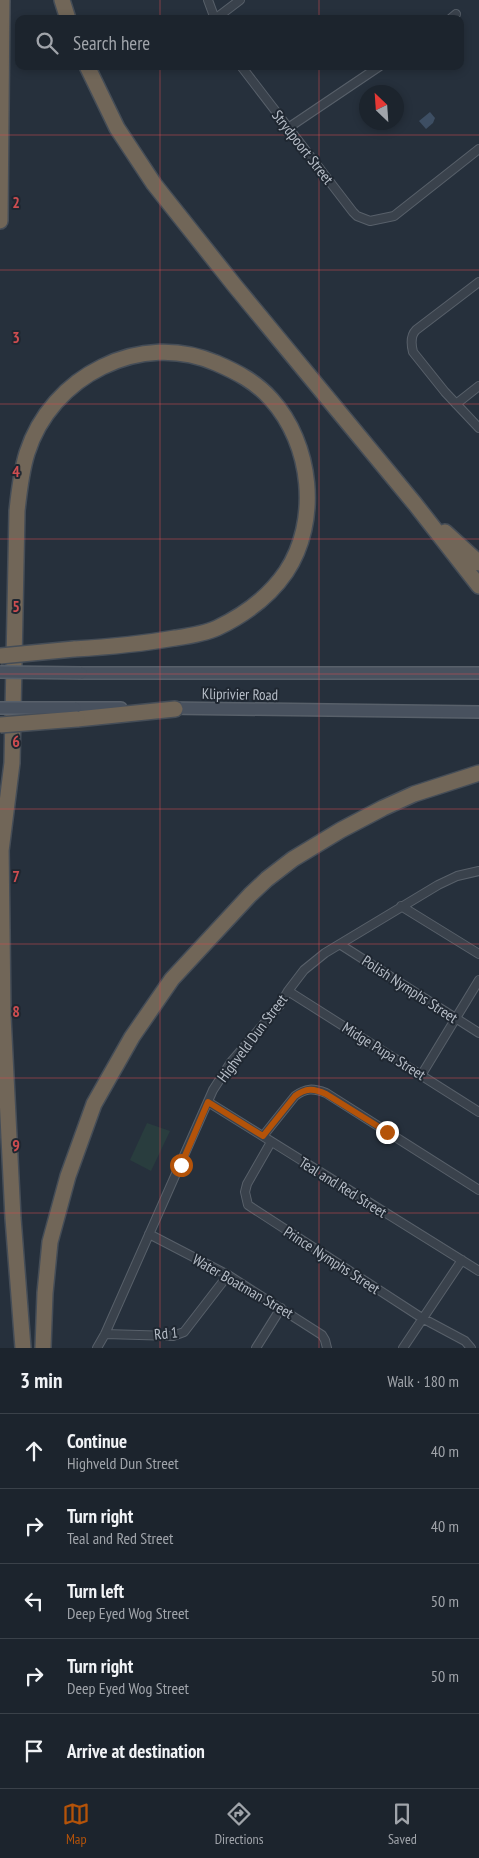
<!DOCTYPE html>
<html lang="en">
<head>
<meta charset="utf-8">
<style>
	body { margin:0; font-family:"PT Sans Narrow",sans-serif; background:#252c35; color:#f1f3f6 }
	.compass { position:absolute; left:359px; top:85px; width:45px; height:45px; border-radius:50%; background:#1c242d; box-shadow:0 2px 8px #0003; rotate:335deg }
	.stop { position:absolute; width:15px; height:15px; margin:-11px; border:4px solid #b45309; border-radius:50%; background:#fff }
	.stop.end { background:#b45309; border-color:#fff; box-shadow:0 1px 5px #0008 }
	.list { margin:0; padding:0; list-style:none }
	h2 { display:flex; justify-content:space-between; align-items:center; height:65px; margin:0; padding:0 20px; font-size:21px }
	h2 small { font-size:16px; font-weight:400; color:#a0a4aa }
	.list li { display:grid; grid-template-columns:32px 1fr auto; gap:15px; align-items:center; box-sizing:border-box; height:75px; padding:0 20px; border-top:1px solid #3a4149 }
	.list b { display:block; font-size:19px; white-space:nowrap }
	.list p { margin:0; font-size:16px; white-space:nowrap; color:#a0a4aa }
	.list em { font-size:16px; font-style:normal; color:#a0a4aa }
	.icon { flex:none; width:28px; height:28px; fill:none; stroke:currentColor; stroke-width:2; stroke-linecap:round; stroke-linejoin:round }
	.map { position:relative; flex:none; width:479px; height:1348px; overflow:hidden }
	.search { position:absolute; background:#1c242d; box-shadow:0 2px 8px #0003; left:15px; right:15px; top:15px; height:55px; display:flex; align-items:center; gap:12px; box-sizing:border-box; padding:0 18px; border-radius:10px; color:#a0a4aa; font-size:19px }
	.sheet { height:440px; background:#1c242d }
	nav { display:flex; justify-content:space-around; align-items:center; box-sizing:border-box; height:70px; border-top:1px solid #3a4149; background:#1c242d; font-size:14px; color:#a0a4aa }
	nav a { display:grid; justify-items:center; gap:2px }
	nav .on { color:#b45309 }
	.map>svg:first-child { display:block }
	.green { fill:#293d3e }
	.water { fill:#3d4e63 }
	.lines { fill:none; stroke-linecap:round; stroke-linejoin:round }
	.street-casing { stroke:#58606a; stroke-width:10 }
	.secondary-casing { stroke:#58606a; stroke-width:14 }
	.highway-casing { stroke:#454d57; stroke-width:18 }
	.street { stroke:#3a424c; stroke-width:8 }
	.secondary { stroke:#48515e; stroke-width:11 }
	.highway { stroke:#716658; stroke-width:15 }
	.secondary-bridge-casing { stroke:#58606a; stroke-width:14; stroke-linecap:butt }
	.highway-bridge-casing { stroke:#454d57; stroke-width:18; stroke-linecap:butt }
	.secondary-bridge { stroke:#48515e; stroke-width:11 }
	.highway-bridge { stroke:#716658; stroke-width:15 }
	.route { stroke:#b45309; stroke-width:6 }
	.grid { fill:none; stroke:#ce4d50; stroke-width:1; stroke-opacity:0.55 }
	.labels { text-anchor:middle; dominant-baseline:central; stroke-width:4; stroke-linejoin:round; paint-order:stroke }
	.street-label { font-size:15px; fill:#b6bdc7; stroke:#1f2731 }
	.grid-label { font-size:16px; text-anchor:middle; font-weight:bold; fill:#ce4d50; stroke:#1f2731; stroke-width:4; stroke-linejoin:round; paint-order:stroke }
</style>
</head>
<body>
<div class="map">
<svg width="479" height="1348" viewBox="0 0 479 1348">
	<rect width="100%" height="100%" fill="#26303c"/>
	<path class="green" d="M147 1123 170 1131 151 1171 130 1160Z"/>
	<path class="water" d="M430 112 435 118 433 123 426 129 419 121Z"/>
	<g class="lines">
		<g class="street-casing">
			<path id="street" d="M208 0 215 19
				M215 19 240 0
				M450 19 456 14
				M241 66 353 212 357 216 370 221 394 216 479 149
				M288 128 380 66
				M479 282 416 330C410 336 411 344 413 352L445 392 479 428
				M456 404 479 386
				M401 906 479 954
				M341 945 479 1033
				M288 991 479 1112
				M422 1074 479 980
				M208 1102 479 1271
				M263 1136 295 1096C306 1088 313 1088 326 1093L479 1190
				M271 1142 247 1184 245 1192 248 1205 422 1318 465 1341 471 1348
				M149 1234 228 1275 322 1335 325 1340 327 1348
				M105 1334 173 1336 184 1332 228 1275
				M97 1348 105 1334 213 1090 231 1062 280 1005 288 991 304 970 325 953 438 885 457 876 479 871
				M256 1348 281 1308
				M403 1348 462 1260"/>
		</g>
		<g class="secondary-casing">
			<path id="secondary" d="M81 673H479
				M75 708H121
				M167 708 479 712"/>
		</g>
		<g class="highway-casing">
			<path id="highway" d="M62 0 68 19
				M87 66 117 128 154 184 235 286 415 504 479 586
				M0 221 2 0
				M445 532 479 563
				M77 719 175 709
				M1 843 3 1016 13 1218 23 1348
				M1 851 12 763 17 511C19 492 21 472 27 453 39 415 67 384 102 367 138 349 179 347 216 363 237 372 256 382 271 399 312 444 320 521 286 572 269 597 244 615 217 628 204 634 189 636 175 638 141 644 108 647 74 649
				M43 1348 45 1293 50 1242 68 1176 94 1104 132 1037 172 979 250 895 267 879 293 859 341 830 383 808 414 794 479 773"/>
		</g>
		<use href="#street" class="street"/>
		<use href="#secondary" class="secondary"/>
		<use href="#highway" class="highway"/>
		<g class="secondary-bridge-casing">
			<path id="secondary-bridge" d="M0 672 81 673
				M0 708H75"/>
		</g>
		<g class="highway-bridge-casing">
			<path id="highway-bridge" d="M0 656 74 649
				M0 725 77 719"/>
		</g>
		<use href="#secondary-bridge" class="secondary-bridge"/>
		<use href="#highway-bridge" class="highway-bridge"/>
	</g>
	<g class="lines">
		<path class="route" d="M181 1165 208 1102 263 1136 295 1096C306 1088 313 1088 326 1094L387 1132"/>
	</g>
	<path class="grid" d="M160 0V19M319 0V19M160 66V1348M319 66V1348M0 135H479M0 270H479M0 404H479M0 539H479M0 674H479M0 809H479M0 944H479M0 1078H479M0 1213H479"/>
	<g class="labels">
		<g class="street-label">
			<text transform="translate(303 147) rotate(52)">Strydpoort Street</text>
			<text transform="translate(240 694) rotate(1)">Kliprivier Road</text>
			<text transform="translate(410 989) rotate(33)">Polish Nymphs Street</text>
			<text transform="translate(252 1038) rotate(-53)">Highveld Dun Street</text>
			<text transform="translate(384 1051) rotate(32)">Midge Pupa Street</text>
			<text transform="translate(343 1187) rotate(32)">Teal and Red Street</text>
			<text transform="translate(332 1260) rotate(33)">Prince Nymphs Street</text>
			<text transform="translate(243 1286) rotate(30)">Water Boatman Street</text>
			<text transform="translate(166 1333) rotate(-6)">Rd 1</text>
		</g>
	</g>
	<g class="grid-label">
		<text x="16" y="208">2</text>
		<text x="16" y="343">3</text>
		<text x="16" y="477">4</text>
		<text x="16" y="612">5</text>
		<text x="16" y="747">6</text>
		<text x="16" y="882">7</text>
		<text x="16" y="1017">8</text>
		<text x="16" y="1151">9</text>
	</g>
</svg>
<svg class="compass" viewBox="-18 -18 36 36"><path d="M0-13l5 13h-10z" fill="#e53935"/><path d="M0 13l5-13h-10z" fill="#a0a4aa"/></svg>
<div class="stop" style="left:181px;top:1165px"></div>
<div class="stop end" style="left:387px;top:1132px"></div>
<div class="search"><svg class="icon" aria-label="search" viewBox="0 0 24 24"><circle cx="10" cy="10" r="6"/><path d="M15 15l6 6"/></svg>Search here</div>
</div>
<section class="sheet">
<h2>3 min<small>Walk · 180 m</small></h2>
<ul class="list">
<li><svg class="icon" aria-label="ahead" viewBox="0 0 24 24"><path d="M12 20V5M6 11l6-6 6 6"/></svg><div><b>Continue</b><p>Highveld Dun Street</p></div><em>40 m</em></li>
<li><svg class="icon" aria-label="right" viewBox="0 0 24 24"><path d="M7 20v-9h11M14 6l5 5-5 5"/></svg><div><b>Turn right</b><p>Teal and Red Street</p></div><em>40 m</em></li>
<li><svg class="icon" aria-label="left" viewBox="0 0 24 24"><path d="M17 20v-9H6M10 6l-5 5 5 5"/></svg><div><b>Turn left</b><p>Deep Eyed Wog Street</p></div><em>50 m</em></li>
<li><svg class="icon" aria-label="right" viewBox="0 0 24 24"><path d="M7 20v-9h11M14 6l5 5-5 5"/></svg><div><b>Turn right</b><p>Deep Eyed Wog Street</p></div><em>50 m</em></li>
<li><svg class="icon" aria-label="arrive" viewBox="0 0 24 24"><path d="M6 21V4h12l-3 4 3 4H6"/></svg><div><b>Arrive at destination</b></div></li>
</ul>
</section>
<nav>
<a class="on"><svg class="icon" aria-label="map" viewBox="0 0 24 24"><path d="M3 6l6-2 6 2 6-2v14l-6 2-6-2-6 2zM9 4v14M15 6v14"/></svg>Map</a>
<a><svg class="icon" aria-label="directions" viewBox="0 0 24 24"><path d="M12 3l9 9-9 9-9-9zM9 14v-3h6M13 9l2 2-2 2"/></svg>Directions</a>
<a><svg class="icon" aria-label="saved" viewBox="0 0 24 24"><path d="M7 4h10v16l-5-4-5 4z"/></svg>Saved</a>
</nav>
</body>
</html>
